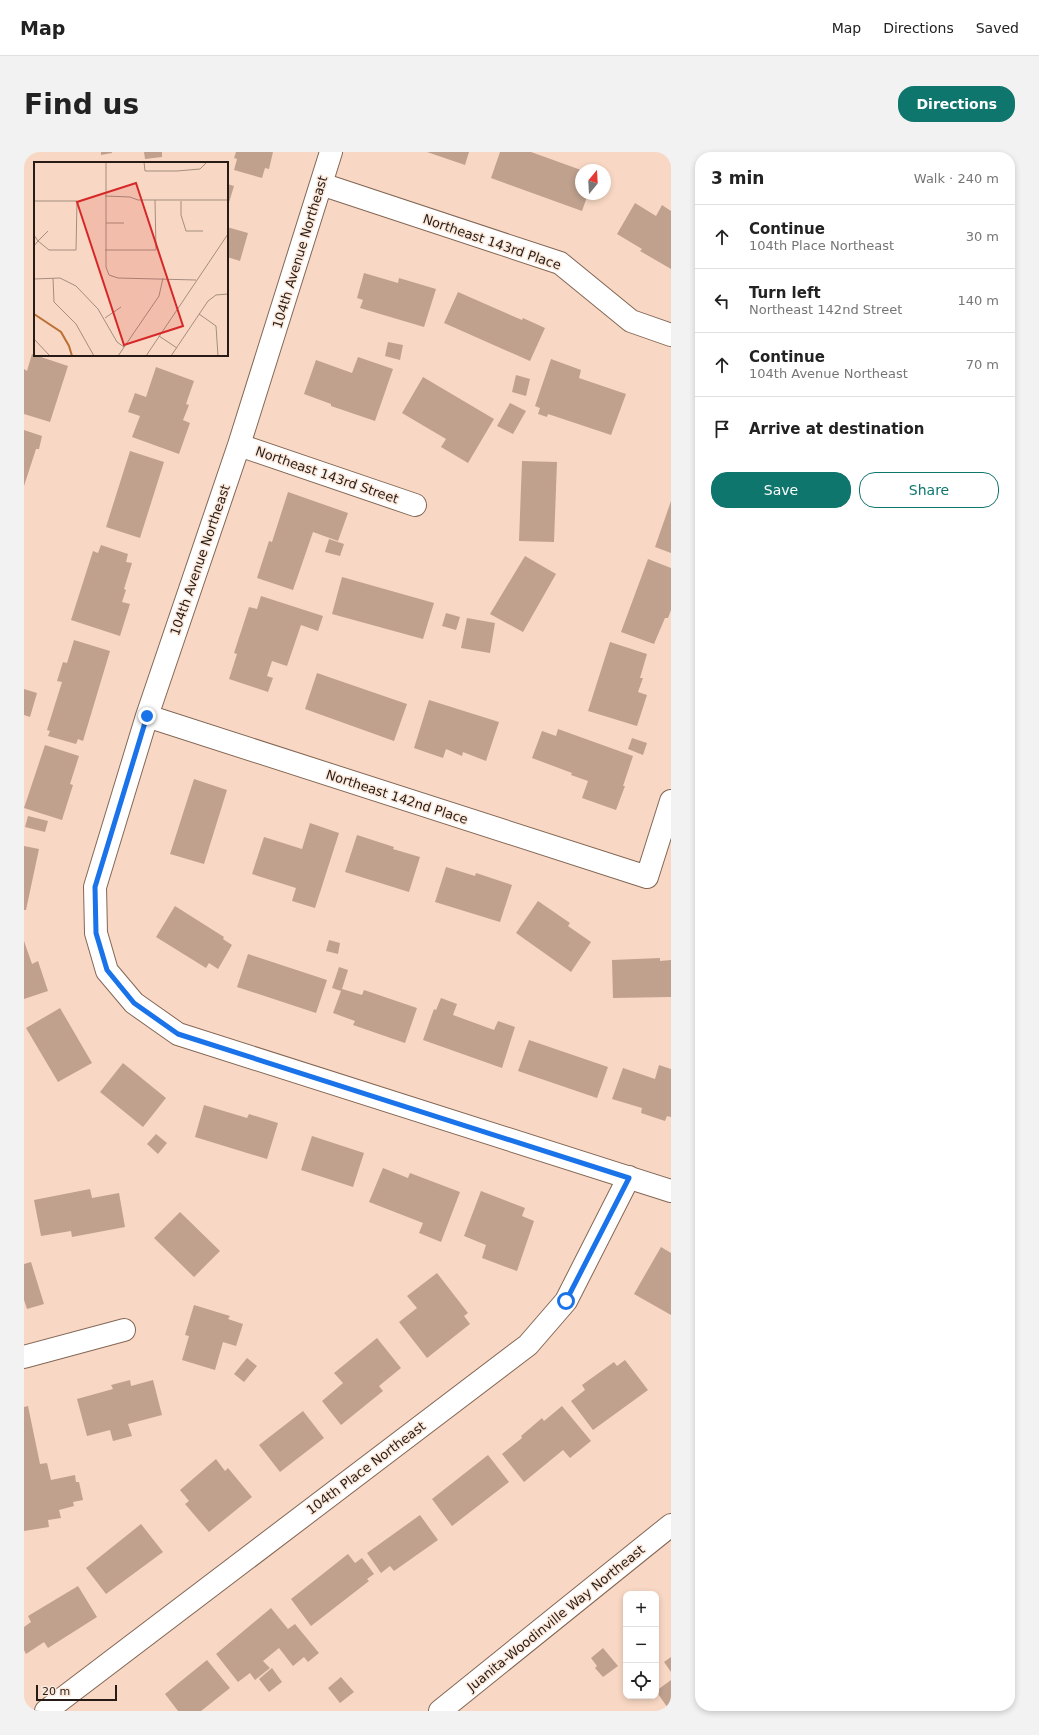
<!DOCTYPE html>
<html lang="en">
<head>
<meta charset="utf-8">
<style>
	body { margin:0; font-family:"DejaVu Sans",sans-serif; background:#f2f2f2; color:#222 }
	.controls { position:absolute; right:12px; bottom:12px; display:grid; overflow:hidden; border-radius:8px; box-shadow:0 2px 6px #0003 }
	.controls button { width:36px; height:36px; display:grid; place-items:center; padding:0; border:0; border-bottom:1px solid #e0e0e0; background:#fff; color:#222; font:20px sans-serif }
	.compass { position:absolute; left:551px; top:12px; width:36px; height:36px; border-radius:50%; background:#fff; box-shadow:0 2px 6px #0003; rotate:18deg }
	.scale { position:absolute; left:12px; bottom:10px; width:81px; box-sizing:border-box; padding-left:4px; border:2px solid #271c15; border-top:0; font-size:11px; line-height:14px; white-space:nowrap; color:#271c15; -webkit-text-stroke:3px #fce9dc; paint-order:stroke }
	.stop { position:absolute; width:12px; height:12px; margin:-9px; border:3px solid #1a73e8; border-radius:50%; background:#fff }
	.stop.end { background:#1a73e8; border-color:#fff; box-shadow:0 1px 4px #0008 }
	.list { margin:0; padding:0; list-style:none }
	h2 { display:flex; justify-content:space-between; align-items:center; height:52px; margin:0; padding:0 16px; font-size:17px }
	h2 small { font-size:13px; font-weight:400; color:#767676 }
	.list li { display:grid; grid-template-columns:26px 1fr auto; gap:12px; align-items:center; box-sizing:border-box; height:64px; padding:0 16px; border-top:1px solid #e0e0e0 }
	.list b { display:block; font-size:15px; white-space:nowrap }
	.list p { margin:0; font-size:13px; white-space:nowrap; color:#767676 }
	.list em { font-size:13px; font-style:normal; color:#767676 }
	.actions { display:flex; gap:8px; padding:12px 16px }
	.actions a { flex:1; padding:9px 0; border:1px solid #0f766e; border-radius:16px; text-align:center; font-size:14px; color:#0f766e }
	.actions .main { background:#0f766e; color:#fff }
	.icon { flex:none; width:22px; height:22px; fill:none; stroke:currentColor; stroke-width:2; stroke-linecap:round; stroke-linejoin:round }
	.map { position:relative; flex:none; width:647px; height:1559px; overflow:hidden; border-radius:16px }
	header { display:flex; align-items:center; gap:24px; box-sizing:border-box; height:56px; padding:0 20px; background:#fff; border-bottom:1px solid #e0e0e0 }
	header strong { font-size:19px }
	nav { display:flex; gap:22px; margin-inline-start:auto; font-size:14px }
	.intro { display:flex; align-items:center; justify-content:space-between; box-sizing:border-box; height:96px; padding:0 24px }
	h1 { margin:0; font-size:28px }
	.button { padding:10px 18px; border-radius:16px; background:#0f766e; color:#fff; font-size:14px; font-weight:700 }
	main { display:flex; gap:24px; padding:0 24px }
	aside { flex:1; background:#fff; border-radius:16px; box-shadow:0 2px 6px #0003 }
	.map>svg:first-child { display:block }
	.building { fill:#bfa18e }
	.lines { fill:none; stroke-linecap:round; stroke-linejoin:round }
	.minor-casing { stroke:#836755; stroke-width:24 }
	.secondary-casing { stroke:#836755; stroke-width:24 }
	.minor { stroke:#fff; stroke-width:22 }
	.secondary { stroke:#fff; stroke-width:22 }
	.route { stroke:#1a73e8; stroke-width:5 }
	.labels { text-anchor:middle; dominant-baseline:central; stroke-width:3; stroke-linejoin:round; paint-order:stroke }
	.street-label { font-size:13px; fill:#271c15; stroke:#fce9dc }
	.inset-river { fill:none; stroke:#bd6f34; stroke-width:2 }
	.inset-road { fill:none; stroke:#a48d7e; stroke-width:1 }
	.view { fill:#d62828; fill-opacity:0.15; stroke:#d62828; stroke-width:2 }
	.inset-edge { fill:none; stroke:#271c15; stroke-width:2 }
</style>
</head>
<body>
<header>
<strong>Map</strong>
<nav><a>Map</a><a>Directions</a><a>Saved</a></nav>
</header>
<div class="intro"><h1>Find us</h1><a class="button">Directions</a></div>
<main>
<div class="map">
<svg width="647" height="1559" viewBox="0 0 647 1559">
	<rect width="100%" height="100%" fill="#f8d8c4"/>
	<path class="building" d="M77 0H88V1L77 3Z
		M120 0H138V5L121 7Z
		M212 0H249L245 17 241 16 238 26 210 18 213 7 210 6Z
		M403 0H445L441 13Z
		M476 0H507L557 18V42H564L558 59 467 26Z
		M203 32 210 34 203 57Z
		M611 51 632 64 638 53 647 59V117L616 99 618 97 593 82Z
		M203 75 224 81 216 109 203 105Z
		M340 121 374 131 375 126 412 137 400 175 336 156 339 148 333 146Z
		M434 140 498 168 499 166 521 176 506 209 420 171Z
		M364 190 379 193 376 208 361 204Z
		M8 202 44 214 26 270 0 262V217L3 219Z
		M334 205 369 217 351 269 307 254V252L280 242 292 208 328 221Z
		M527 207 557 218 555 226 602 242 587 283 524 262 523 265 514 262 516 256 511 254Z
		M132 215 170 229 162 252 165 253 159 268 166 271 155 302 108 285 116 264 104 260 111 241 122 245Z
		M492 223 506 227 502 244 488 240Z
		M399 225 470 267 444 311 417 295 422 287 378 261Z
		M486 251 502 259 489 282 473 274Z
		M0 278 18 284 15 297H12L0 334Z
		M106 299 140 310 116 386 82 375Z
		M498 309 533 310 530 390 495 389Z
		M264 340 324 361 314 389 289 380 269 438 233 426 245 389 248 390Z
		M647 349V401L631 395Z
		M305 387 320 392 316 404 301 400Z
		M77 393 104 402 102 410 108 411 100 437 102 438 98 450 106 452 96 484 47 468 69 399 74 401Z
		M501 404 532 422 499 480 466 462Z
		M624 407 647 416V458L644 466H641L630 492 597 480Z
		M318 425 410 451 399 487 308 462Z
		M237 444 299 464 294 479 277 473 263 514 248 509 243 524 249 526 244 540 205 527 213 502 210 501 225 455 233 457Z
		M422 461 436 465 432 478 418 474Z
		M443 466 471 471 466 501 437 496Z
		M50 488 86 499 59 589 54 587 52 592 24 584 26 579 23 578 38 530 33 529 39 510 43 511Z
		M586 490 623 502 616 526H619L614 540 623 543 613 574 564 559Z
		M293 521 383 552 370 589 281 557Z
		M0 537 13 541 6 565 0 563Z
		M405 548 475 570 462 609 439 600 438 604 422 597 419 606 390 596Z
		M534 577 609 604 599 634H601L592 658 558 646 564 629 547 623 548 621 508 606 518 579 532 584Z
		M608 586 623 591 619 603 604 597Z
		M21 593 55 604 46 632 49 633 38 668 0 656Z
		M170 627 203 638 180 712 146 702Z
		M4 664 24 669 21 680 1 675Z
		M286 671 315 681 291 756 268 749 272 736 228 722 240 685 278 697Z
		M333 683 370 695 369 697 396 705 385 740 321 720Z
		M0 694 15 697 2 758H0Z
		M422 715 451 724 452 721 488 733 476 770 411 750Z
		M514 749 546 771 544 774 567 790 547 820 492 781Z
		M151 754 200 785 199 787 208 793 194 817 185 811 182 816 132 785Z
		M305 788 316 791 314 802 302 799Z
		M0 789 8 812 14 809 24 839 0 847Z
		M224 802 303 828 292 861 213 835Z
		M636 806V809L647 808V845L589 846 588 808Z
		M315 815 324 818 318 837 338 843 340 838 393 856 381 891 329 873 331 869 309 861 317 839 308 836Z
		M417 846 433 852 429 863 470 878 474 869 491 875 478 916 399 888 410 857 412 858Z
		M36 856 68 911 34 930 2 876Z
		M505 888 584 915 573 946 494 919Z
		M99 911 142 946 119 975 76 940Z
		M635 913 647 917V965L643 964 641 969 617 961 618 956 588 947 599 916 631 927Z
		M180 953 223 966 225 962 254 971 243 1007 171 985Z
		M132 982 143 991 134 1002 123 992Z
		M288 984 340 1001 329 1035 277 1018Z
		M359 1016 384 1026 386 1021 436 1040 417 1090 395 1081 399 1071 345 1050Z
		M66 1037 68 1046 95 1041 101 1075 48 1085 47 1079 17 1084 10 1048Z
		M457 1039 501 1056 498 1064 510 1069 493 1119 458 1106 462 1093 440 1084Z
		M156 1060 196 1099 170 1125 130 1086Z
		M637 1095 647 1101V1163L610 1142Z
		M7 1110 20 1152 3 1157 0 1148V1112Z
		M413 1121 444 1161 440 1164 446 1172 403 1206 375 1170 393 1156 383 1144Z
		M170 1153 206 1164 204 1167 219 1172 212 1194 199 1190 191 1218 158 1208 165 1184 161 1183Z
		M353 1186 377 1216 355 1234 359 1239 317 1273 298 1249 319 1231 310 1221Z
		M223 1206 233 1214 220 1230 210 1222Z
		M601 1208 624 1238 569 1278 547 1249 561 1238 558 1233 590 1210 593 1214Z
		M106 1228 107 1234 129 1228 138 1263 104 1272 108 1284 89 1289 86 1278 63 1284 53 1247 89 1237 87 1233Z
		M4 1254 16 1312 23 1311 27 1328 51 1323 52 1330H55L59 1348 49 1350 50 1354 35 1358 37 1366 24 1368 25 1375 0 1379V1255Z
		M538 1254 567 1289 546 1306 539 1298 500 1330 478 1302 498 1286 497 1284 518 1266 520 1269Z
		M279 1259 300 1286 256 1320 235 1293Z
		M464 1303 485 1330 428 1374 408 1347Z
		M192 1307 201 1319 204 1316 228 1345 185 1380 161 1352 165 1349 156 1338Z
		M396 1363 414 1388 370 1419 366 1414 357 1421 343 1401Z
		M117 1372 139 1400 82 1442 62 1416Z
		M324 1402 331 1411 338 1406 350 1422 343 1427 345 1429 287 1474 267 1447Z
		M54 1434 73 1465 24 1496 20 1490 2 1502 0 1498V1475L7 1470 4 1464Z
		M247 1456 264 1477 271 1472 295 1501 284 1510 280 1505 269 1514 255 1496 239 1509 246 1516 231 1528 226 1521 214 1530 192 1502Z
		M579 1496 594 1514 579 1525 571 1516 573 1514 567 1506Z
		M647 1505V1520L640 1510Z
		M183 1508 206 1536 177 1559H154L141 1542Z
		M248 1516 258 1530 245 1540 235 1527Z
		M317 1525 330 1540 316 1551 304 1536Z
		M647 1528V1559H646L632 1539Z"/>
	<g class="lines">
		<g class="minor-casing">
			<path id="minor" d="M307 0 215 293 123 564 71 735 72 781 83 819 110 851 154 882 647 1039
				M297 32 536 111 607 169 647 183
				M215 293 391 353
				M123 564 623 725 647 649
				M0 1205 100 1178
				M22 1559 504 1193 542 1149 605 1025"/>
		</g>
		<g class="secondary-casing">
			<path id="secondary" d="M416 1559 647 1373"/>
		</g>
		<use href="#minor" class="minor"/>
		<use href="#secondary" class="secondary"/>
	</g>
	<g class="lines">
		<path class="route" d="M123 564 71 735 72 781 83 818 110 851 154 882 605 1026 542 1149"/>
	</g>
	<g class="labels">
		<g class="street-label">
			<text transform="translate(468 90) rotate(19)">Northeast 143rd Place</text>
			<text transform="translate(276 100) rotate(-73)">104th Avenue Northeast</text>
			<text transform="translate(303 323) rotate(19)">Northeast 143rd Street</text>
			<text transform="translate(176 408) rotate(-71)">104th Avenue Northeast</text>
			<text transform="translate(373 645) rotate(18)">Northeast 142nd Place</text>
			<text transform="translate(342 1316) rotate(-37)">104th Place Northeast</text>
			<text transform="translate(532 1466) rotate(-39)">Juanita-Woodinville Way Northeast</text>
		</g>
	</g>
	<g transform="translate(10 10)">
		<rect width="194" height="194" fill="#f8d8c4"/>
		<path class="inset-river" d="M0 152 27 170 35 184 38 194"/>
		<path class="inset-road" d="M72 0V105L75 113 84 116 162 118M110 0 111 9H143L166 7 173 0M71 34 96 35 104 38H194M0 39H43L42 88H15L4 79 0 84M147 39V53L152 69H169M72 61H90M0 73 4 79 14 69M71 88H122L121 38M19 116 20 140 42 162 60 194M0 117 26 116 42 124 64 147 83 180 90 185M165 152 182 164 184 194M71 156 87 145M125 174 143 186M0 177 16 194M84 194 125 134 129 116M112 194 194 72M137 194 174 139 182 133 194 132"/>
		<path class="view" d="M102 21 149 164 90 183 43 40Z"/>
		<rect width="194" height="194" class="inset-edge"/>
	</g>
</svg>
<div class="controls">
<button>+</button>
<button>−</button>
<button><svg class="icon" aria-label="locate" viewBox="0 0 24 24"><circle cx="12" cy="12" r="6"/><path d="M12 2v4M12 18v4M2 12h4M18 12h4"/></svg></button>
</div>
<svg class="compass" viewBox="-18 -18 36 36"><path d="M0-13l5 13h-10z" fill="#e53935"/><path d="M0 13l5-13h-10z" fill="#767676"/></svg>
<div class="scale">20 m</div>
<div class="stop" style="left:542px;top:1149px"></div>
<div class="stop end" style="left:123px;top:564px"></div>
</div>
<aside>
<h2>3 min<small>Walk · 240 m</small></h2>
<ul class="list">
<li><svg class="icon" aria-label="ahead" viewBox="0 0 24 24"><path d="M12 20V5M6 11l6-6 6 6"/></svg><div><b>Continue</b><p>104th Place Northeast</p></div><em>30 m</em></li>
<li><svg class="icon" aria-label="left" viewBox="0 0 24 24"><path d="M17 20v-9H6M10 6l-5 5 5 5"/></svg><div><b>Turn left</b><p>Northeast 142nd Street</p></div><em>140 m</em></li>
<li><svg class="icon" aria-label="ahead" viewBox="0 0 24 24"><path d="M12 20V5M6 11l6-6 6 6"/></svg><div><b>Continue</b><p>104th Avenue Northeast</p></div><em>70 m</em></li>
<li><svg class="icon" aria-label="arrive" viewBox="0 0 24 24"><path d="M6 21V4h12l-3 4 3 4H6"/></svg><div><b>Arrive at destination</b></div></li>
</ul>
<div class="actions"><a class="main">Save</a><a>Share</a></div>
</aside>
</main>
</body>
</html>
